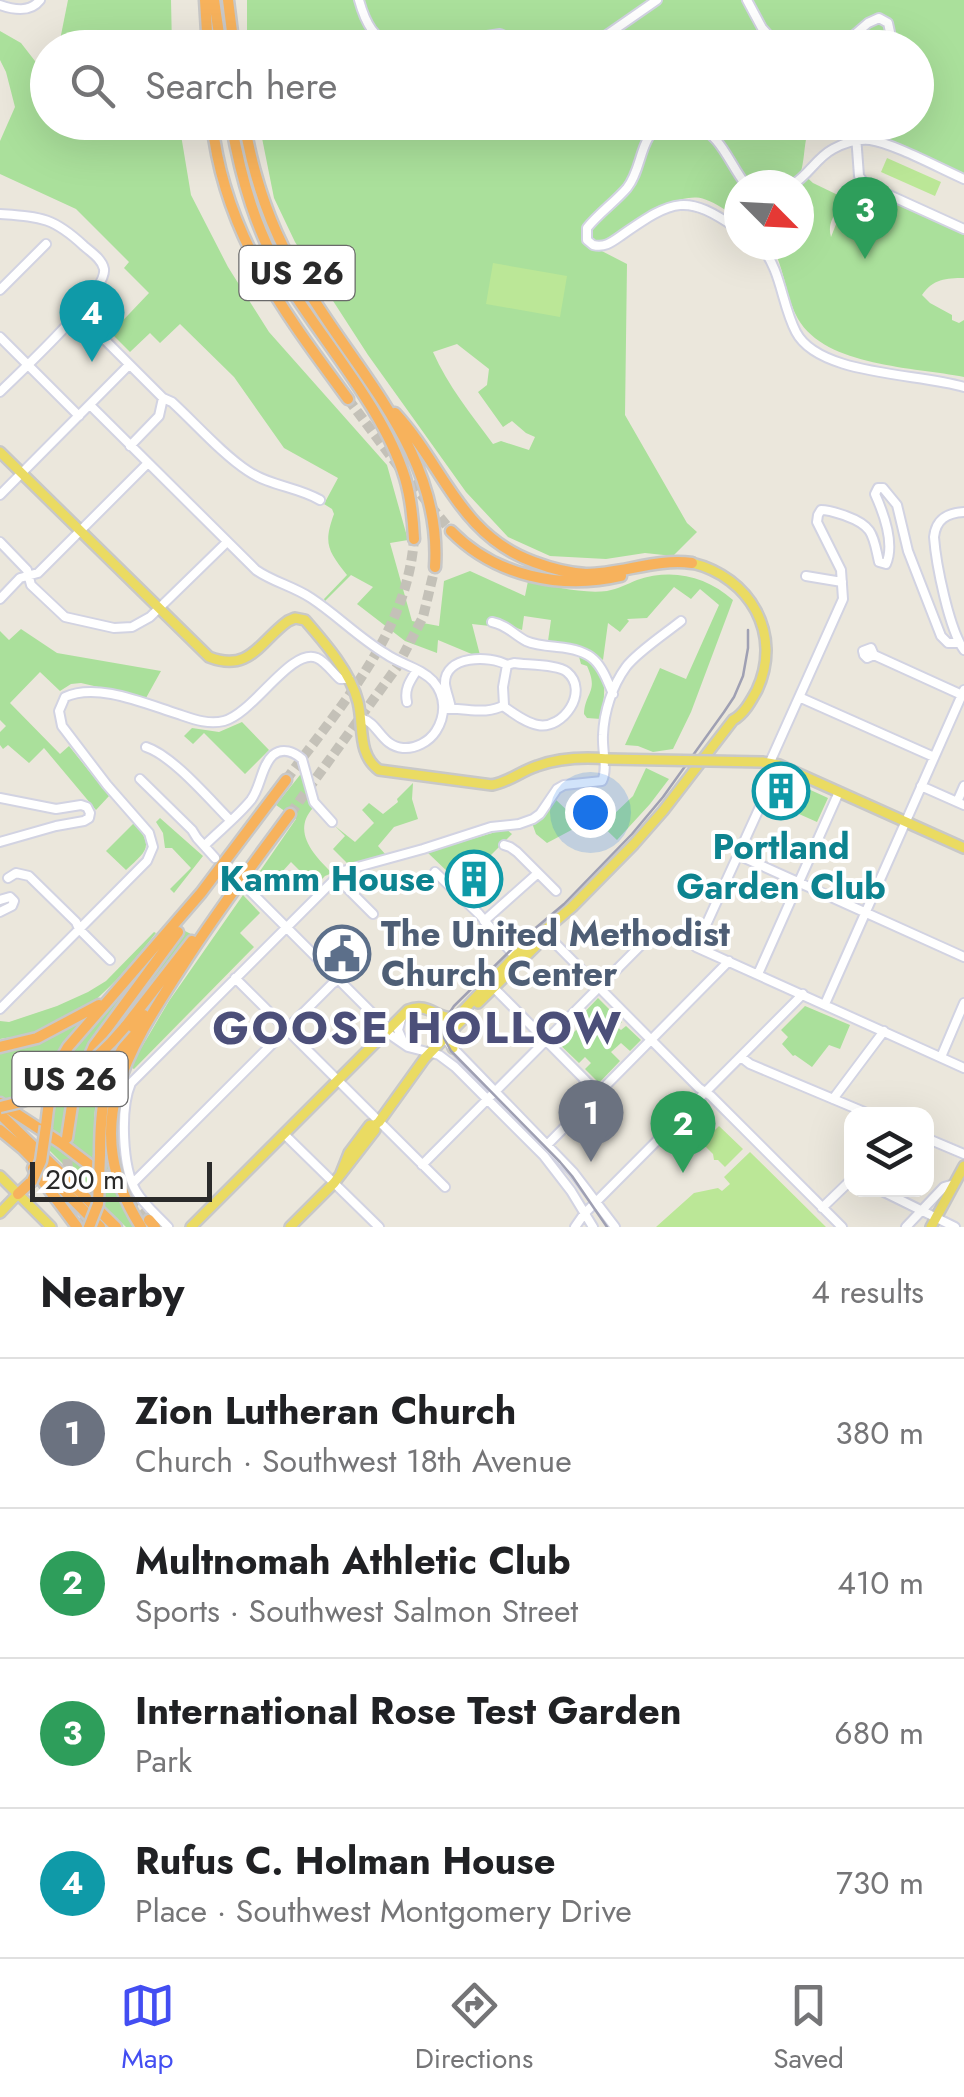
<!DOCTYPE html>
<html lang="en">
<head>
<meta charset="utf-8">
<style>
	body { margin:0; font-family:Jost,sans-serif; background:#f6f6f6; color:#202124 }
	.controls { position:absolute; right:30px; bottom:30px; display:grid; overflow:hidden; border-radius:20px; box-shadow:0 10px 40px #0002 }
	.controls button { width:90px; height:90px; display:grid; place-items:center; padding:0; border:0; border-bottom:2px solid #e0e0e0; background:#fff; color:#202124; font:50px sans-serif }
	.compass { position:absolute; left:724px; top:170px; width:90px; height:90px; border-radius:50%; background:#fff; box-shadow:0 10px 40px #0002; rotate:114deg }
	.scale { position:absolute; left:30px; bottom:25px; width:182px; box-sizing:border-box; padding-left:10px; border:5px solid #2a2a2a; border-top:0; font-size:28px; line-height:35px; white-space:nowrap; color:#2a2a2a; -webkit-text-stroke:8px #fff; paint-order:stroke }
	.you { position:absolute; left:590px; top:812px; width:35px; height:35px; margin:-25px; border:8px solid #fff; border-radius:50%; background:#1a73e8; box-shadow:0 0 0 15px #1a73e833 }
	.badge { display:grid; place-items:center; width:65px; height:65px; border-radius:50%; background:#434ef2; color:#fff; font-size:32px; font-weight:700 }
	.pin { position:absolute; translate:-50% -82px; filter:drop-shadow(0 2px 5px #0008) }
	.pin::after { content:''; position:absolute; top:52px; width:35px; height:30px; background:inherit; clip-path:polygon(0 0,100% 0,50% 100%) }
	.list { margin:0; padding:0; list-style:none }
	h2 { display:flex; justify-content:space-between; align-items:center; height:130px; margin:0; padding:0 40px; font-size:42px }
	h2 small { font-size:32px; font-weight:400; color:#757577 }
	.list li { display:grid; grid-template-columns:65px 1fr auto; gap:30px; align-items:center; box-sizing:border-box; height:150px; padding:0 40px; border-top:2px solid #e0e0e0 }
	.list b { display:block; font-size:38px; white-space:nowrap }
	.list p { margin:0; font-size:32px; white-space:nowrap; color:#757577 }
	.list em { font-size:32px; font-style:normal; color:#757577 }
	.icon { flex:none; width:55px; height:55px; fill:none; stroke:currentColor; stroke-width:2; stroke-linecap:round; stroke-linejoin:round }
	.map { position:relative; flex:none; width:964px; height:1227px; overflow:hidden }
	.search { position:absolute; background:#fff; box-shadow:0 10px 40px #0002; left:30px; right:30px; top:30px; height:110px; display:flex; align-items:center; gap:25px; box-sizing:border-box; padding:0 35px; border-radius:55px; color:#757577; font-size:38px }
	.sheet { height:730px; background:#fff }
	nav { display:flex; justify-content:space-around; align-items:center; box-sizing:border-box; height:140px; border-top:2px solid #e0e0e0; background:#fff; font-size:28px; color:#757577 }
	nav a { display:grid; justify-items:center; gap:5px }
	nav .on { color:#434ef2 }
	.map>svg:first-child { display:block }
	.green { fill:#aae09b; fill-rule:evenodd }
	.pitch { fill:#bbe797 }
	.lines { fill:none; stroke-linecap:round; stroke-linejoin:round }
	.minor-tunnel { stroke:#c4c1b8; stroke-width:8; stroke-dasharray:8 4; stroke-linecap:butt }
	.highway-tunnel { stroke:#c4c1b8; stroke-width:10; stroke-dasharray:10 5; stroke-linecap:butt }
	.minor-casing { stroke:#d2d3e2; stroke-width:12 }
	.major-casing { stroke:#c8c8c8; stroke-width:14 }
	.highway-casing { stroke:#c8c8c8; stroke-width:15 }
	.minor { stroke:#fff; stroke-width:8 }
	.major { stroke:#eadb62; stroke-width:9 }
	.highway { stroke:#f7b25c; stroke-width:10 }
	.tram { stroke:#9fa0b3; stroke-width:2.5 }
	.major-bridge-casing { stroke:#c8c8c8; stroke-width:14; stroke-linecap:butt }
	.highway-bridge-casing { stroke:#c8c8c8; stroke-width:15; stroke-linecap:butt }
	.major-bridge { stroke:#eadb62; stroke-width:9 }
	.highway-bridge { stroke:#f7b25c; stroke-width:10 }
	.labels { text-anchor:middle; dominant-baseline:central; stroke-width:8; stroke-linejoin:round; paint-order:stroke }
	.shield { fill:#fff; stroke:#6a6a6a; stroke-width:2.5 }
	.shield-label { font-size:32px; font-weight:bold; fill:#2a2a2a }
	.culture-label { font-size:35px; font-weight:bold; fill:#0d838f; stroke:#fff }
	.service-label { font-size:35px; font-weight:bold; fill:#4e5e75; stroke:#fff; text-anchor:start }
	.district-label { font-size:45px; font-weight:bold; letter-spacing:2.5px; fill:#4c4f79; stroke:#fff }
</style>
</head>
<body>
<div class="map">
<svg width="964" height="1227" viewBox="0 0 964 1227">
	<rect width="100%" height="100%" fill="#ebe7dc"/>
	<path class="green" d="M68 0H171L172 47H71L60 40Z
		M247 0H964V174L872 133 856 123 916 122V48L247 47Z
		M0 31 21 43 42 70 47 73 48 122 179 123 191 195 228 267 269 332 387 465 408 540 390 543 412 621 439 626 444 581 470 571 525 596 528 581C553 586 581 594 607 591 618 589 627 584 637 580 672 568 706 576 733 600L691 712 673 749 653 752 638 746 625 745 660 668 686 679 719 605 700 589 691 599 674 587 647 618 627 619 629 621 620 632 608 623 603 660C586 644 570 644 548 641L551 620 524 616 522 630 491 618 490 626 472 624 481 659H475L474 655 438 640 437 653 405 641 357 604 373 587 351 575 325 601 324 599 347 575C328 551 323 544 334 514L332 509 324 504 338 478 284 448 234 377 180 324 160 343 150 333 130 352 111 333 149 293 124 268 129 262 76 209 0 174V141L15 107 6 72 0 60Z
		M259 123H812C803 139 806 153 801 172L813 183 842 197C839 213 826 220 831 237L855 176 964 224V278C946 278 933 279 922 295L930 303 952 315V320L959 323 964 320V377C915 367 826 367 798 319 785 296 785 268 771 245H799V185H739V219C729 212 716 203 704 199 675 189 619 232 594 247L627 264 625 415 687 523 697 532 673 556 645 553 606 559 550 556 508 537 466 492 368 355 295 242 274 198ZM457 344 489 369 487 385 478 392 503 427 512 421 526 433 535 437 529 450 501 441 493 444C471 414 448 386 433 352Z
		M21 629 57 653 161 671 146 698 81 683 71 684 60 691 40 672 10 703 60 754 69 746 109 796 96 810 44 748 29 763 8 745 3 749 0 745V732L6 726 0 720V631L9 640Z
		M578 653C611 671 605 688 601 719L587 718 584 714C585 692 599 692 587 666L581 664Z
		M242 722 269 750 245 774 204 733 193 744 184 736 192 728 219 732Z
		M646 768 669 779 650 804 617 840 594 818 547 843 536 834 532 823 544 815 555 799 571 814 612 816 633 796Z
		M304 770 313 808C291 832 315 856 332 873L325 876 315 886 291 862 263 893 251 884 296 819 276 805Z
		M413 783 412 799 418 819 394 827 378 846 386 855 350 866 333 849 345 836 335 826 355 842 374 823 362 810 369 803 383 814 398 802 397 799Z
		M804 787 828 798 817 822 781 806 788 790 801 793Z
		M160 818 203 856 174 893 170 889 191 868 172 848H165L163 833 156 822Z
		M134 823C155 847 146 851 126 870L106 851Z
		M506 829 512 834 480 866 470 856 451 875 427 852Z
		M243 895 260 913 240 933 254 947 134 1069 130 1067 169 1001Z
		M183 930 191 934 124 1021 91 1056 109 1029Z
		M154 932 156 933C125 972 94 1011 46 1030 32 1036 15 1036 0 1039V1021L9 1022 57 1006 88 992 106 981Z
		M149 961 150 962 99 1029 79 1065 57 1080C74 1031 116 999 149 961Z
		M598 998 622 1022 617 1027 621 1030 626 1026 641 1040 630 1051 621 1043 611 1052 620 1061 599 1083 585 1069 591 1063 585 1057 579 1063 556 1041 564 1033 569 1037 584 1022 580 1017Z
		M805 1006 850 1025 840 1049 829 1045 812 1067 795 1055 793 1056 782 1044 788 1037 781 1030Z
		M80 1020 83 1023 47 1087 3 1101 0 1100V1050L37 1042Z
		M129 1030C120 1044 110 1057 103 1073 92 1101 94 1133 94 1163L50 1131 55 1092 73 1081 66 1105 63 1138H72L71 1121 81 1076Z
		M118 1065C101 1124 102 1174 134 1227H126L104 1206V1110Z
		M49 1139 96 1175 95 1196 48 1149Z"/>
	<path class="pitch" d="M887 158 941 182 935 196 881 172Z
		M493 263 567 276 560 317 486 304Z
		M719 1126 743 1149 725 1167 718 1160H714L713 1154 702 1143Z
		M750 1152 826 1227H656L694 1193 718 1188 722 1191 730 1184 724 1177Z"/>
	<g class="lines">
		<path class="minor-tunnel" d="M215 858 243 885"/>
		<path class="highway-tunnel" d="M348 399 401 470 451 531
			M286 780C340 706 407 634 414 539
			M290 814 397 667 423 617 435 567
			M67 1144C67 1174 70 1202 87 1227
			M108 1179 149 1220"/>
		<g class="minor-casing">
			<path id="minor" d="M359 0C365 22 374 41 398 48
				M747 0 762 28 780 48
				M0 5C14 10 30 13 40 0
				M409 48 500 34 534 48
				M588 48 657 0
				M839 48 868 23 879 18 888 23 890 32 885 41 877 48
				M667 122C638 133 644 167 627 188 615 202 599 213 587 228V240L593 245C605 248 612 242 622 235 674 199 686 193 739 230
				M692 122C723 137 727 160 746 185
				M855 122 859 176 865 184 964 229
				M792 185C809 175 816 158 833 149 844 143 858 139 870 140 893 143 941 169 964 179
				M0 214C41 217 53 217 84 246 91 252 102 259 104 269 108 292 19 373 0 392
				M760 245C782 271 781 303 796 332 819 376 920 373 964 387
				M0 290 46 244
				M79 314 163 398 159 416 130 446
				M0 337 79 416
				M163 398 172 402C195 423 222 454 248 471 270 486 298 487 320 500
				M90 405 256 570C273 582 293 586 311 598 337 615 359 638 386 654 400 664 421 668 433 681 446 696 446 715 436 731 429 742 415 749 403 748 381 746 379 723 361 718
				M0 495 129 365
				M964 512C947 513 936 519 934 537 936 564 949 629 964 650
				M0 542 27 570 31 585 65 617 114 628 132 627 150 617 227 542
				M806 576 842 582
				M0 599 20 578 38 573 147 464
				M492 622C507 625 513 634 526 641 535 645 547 646 557 647 594 650 600 662 613 694
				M874 655 867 658 864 655 863 651 871 648 874 655 962 695
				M799 697 934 757
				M407 702C404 689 410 681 417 670
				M503 706C513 713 526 723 538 725 563 730 590 691 567 672 558 664 526 665 514 663L507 665
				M444 709C465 707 486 716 504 705L503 687 507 665C490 655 444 655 445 684 446 692 450 701 451 709
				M146 747C173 756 209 799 230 820
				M770 762 843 599 841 570 817 522 818 515 821 510C830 510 837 513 846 516 874 526 873 536 879 562L886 564C895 544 884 514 875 494L878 488H883L897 505 908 551 941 636 948 643H959
				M779 765 696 947 964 1068
				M140 779 192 830 197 838 215 858
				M921 786 964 805
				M0 798 56 809 81 805 87 807 90 813 89 818 84 821 56 826 0 842
				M957 802 964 786
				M504 845 510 847 517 852 556 891
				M204 846C219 831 238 816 251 800 261 787 261 766 273 755 283 747 294 752 302 759L314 802 332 822
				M738 855 964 957
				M435 872 479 914 517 959
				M336 877 373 914
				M8 878 16 873 29 876 76 922 79 929 110 960
				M247 888 384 1025 389 1034 408 1047 439 1055 455 1067 544 1156 571 1191 593 1227
				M0 900 10 897 14 901 12 906 0 912
				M484 921 538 873
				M544 932 699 1088 711 1096 842 1227
				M758 974 839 792
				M235 978 445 1187
				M494 988 598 1093
				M825 1004 964 690
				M0 1009 147 861 153 847 149 833 107 785 62 726 59 711 65 697C97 682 146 704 178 714 193 719 208 725 224 721 254 713 291 647 317 658 326 662 333 673 340 679H349
				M440 1015 445 1037 451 1046 573 1172 615 1227
				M402 1016 398 1030 404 1044
				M741 1057 750 1064 869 1114
				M941 1057 964 1003
				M833 1099 884 1031
				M284 1134 379 1227
				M926 1138 964 1154
				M547 1145 729 961
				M422 1165 645 941
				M133 1183 332 984 338 980
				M880 1190 955 1227
				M822 1208 852 1179
				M168 1227C158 1216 144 1205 136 1191 122 1167 120 1108 131 1083L343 871 423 849 491 827 519 824 533 819 540 814 557 789 564 785 602 781C608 769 602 750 603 735 604 712 612 686 626 667 636 653 666 633 681 621
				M575 1227 584 1214 803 994
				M906 1227 944 1187 954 1184"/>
		</g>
		<g class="major-casing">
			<path id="major" d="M0 452 209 657C250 673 260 641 288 621L295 618 305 620C325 643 351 673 358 702 364 726 357 754 379 770L492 785C509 782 521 771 537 766 559 758 585 757 608 759
				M762 762 779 765 964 848
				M478 1003 541 941 544 932
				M453 1048 454 1027
				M341 1173 349 1153 370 1125H375L379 1122 425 1058 464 1018
				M0 1176 51 1227
				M0 1213 18 1194
				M191 1227 408 1010C431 1001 438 1023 458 1016L515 956 572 907 634 844 663 811 733 720C744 714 751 701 757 690 783 634 750 577 692 563
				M290 1227 334 1183 375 1130V1125
				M931 1227 964 1166"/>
		</g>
		<g class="highway-casing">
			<path id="highway" d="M205 0 208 48
				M214 0 221 48
				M228 0 234 48
				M212 122C224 234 284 312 348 399
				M231 122C241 179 256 232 286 281 324 343 384 409 405 478 411 498 413 519 414 539
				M244 122C253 174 268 222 294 267 347 364 443 448 435 567
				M395 413C444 466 459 535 534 562 550 568 568 573 586 574 622 574 656 558 692 563
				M451 531C495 576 561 590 621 576
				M125 1027 192 941
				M0 1047 37 1038 99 1005
				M0 1103 61 1143 108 1179
				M0 1114 116 1227
				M46 1126C49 1098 52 1072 68 1047L201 893 286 780
				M0 1130 23 1149 100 1227
				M67 1138 74 1092 94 1046 178 932
				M100 1155C100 1092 107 1067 144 1015
				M33 1168 77 1227
				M18 1194 32 1181
				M149 1220 155 1227
				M141 1227C77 1126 127 1051 183 965 216 913 253 864 290 814"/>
		</g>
		<use href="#minor" class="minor"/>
		<use href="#major" class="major"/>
		<use href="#highway" class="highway"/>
		<path class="tram" d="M607 1227 572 1176 560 1162 451 1051 444 1038 443 1030 446 1018 454 1006 519 942 564 904 632 834 663 797 724 712 734 697 743 676 748 648V630"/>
		<g class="major-bridge-casing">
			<path id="major-bridge" d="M608 759 762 762"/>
		</g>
		<g class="highway-bridge-casing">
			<path id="highway-bridge" d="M0 1107C52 1097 92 1067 125 1027
				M32 1181 41 1161 46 1126
				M89 1227 98 1204 100 1155"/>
		</g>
		<use href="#major-bridge" class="major-bridge"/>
		<use href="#highway-bridge" class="highway-bridge"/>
	</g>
	<defs>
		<g id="building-ring" transform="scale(2.875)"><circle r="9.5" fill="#fff" stroke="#0f9aa8" stroke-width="1.5"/><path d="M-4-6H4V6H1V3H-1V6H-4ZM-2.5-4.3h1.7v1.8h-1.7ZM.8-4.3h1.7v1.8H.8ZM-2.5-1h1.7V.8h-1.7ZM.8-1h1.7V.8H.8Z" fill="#0f9aa8"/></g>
		<g id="civic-ring" transform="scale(2.875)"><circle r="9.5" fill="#fff" stroke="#5c6f8a" stroke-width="1.5"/><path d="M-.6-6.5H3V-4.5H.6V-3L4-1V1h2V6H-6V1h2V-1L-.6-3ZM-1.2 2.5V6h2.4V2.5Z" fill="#5c6f8a"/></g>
	</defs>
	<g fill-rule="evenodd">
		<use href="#building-ring" x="781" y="791"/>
		<use href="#building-ring" x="474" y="879"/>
		<use href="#civic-ring" x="342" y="954"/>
	</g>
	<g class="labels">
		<g class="shield">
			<rect x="239.5" y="246" width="115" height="54" rx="8"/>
			<rect x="12.5" y="1052" width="115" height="54" rx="8"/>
		</g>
		<g class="shield-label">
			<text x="297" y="273">US 26</text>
			<text x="70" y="1079">US 26</text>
		</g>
		<g class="culture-label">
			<text x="781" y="847">Portland<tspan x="781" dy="40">Garden Club</tspan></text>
			<text x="435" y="879" text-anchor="end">Kamm House</text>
		</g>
		<g class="service-label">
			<text x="381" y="934">The United Methodist<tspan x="381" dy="40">Church Center</tspan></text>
		</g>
		<g class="district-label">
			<text x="418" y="1027">GOOSE HOLLOW</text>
		</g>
	</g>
</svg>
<div class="controls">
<button><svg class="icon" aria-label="layers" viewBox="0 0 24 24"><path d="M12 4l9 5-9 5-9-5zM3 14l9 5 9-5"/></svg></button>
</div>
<svg class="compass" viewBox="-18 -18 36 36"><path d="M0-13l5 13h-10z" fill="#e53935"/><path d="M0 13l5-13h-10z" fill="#757577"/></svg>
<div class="scale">200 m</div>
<div class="you"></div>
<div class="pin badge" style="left:591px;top:1162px;background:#6b7280">1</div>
<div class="pin badge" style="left:683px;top:1173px;background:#2e9e5b">2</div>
<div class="pin badge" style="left:865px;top:259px;background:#2e9e5b">3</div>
<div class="pin badge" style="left:92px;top:362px;background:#0f9aa8">4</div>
<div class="search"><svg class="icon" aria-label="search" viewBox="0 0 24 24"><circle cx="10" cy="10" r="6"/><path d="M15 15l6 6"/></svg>Search here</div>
</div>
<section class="sheet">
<h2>Nearby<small>4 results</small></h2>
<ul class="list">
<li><span class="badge" style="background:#6b7280">1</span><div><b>Zion Lutheran Church</b><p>Church · Southwest 18th Avenue</p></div><em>380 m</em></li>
<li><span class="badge" style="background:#2e9e5b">2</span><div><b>Multnomah Athletic Club</b><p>Sports · Southwest Salmon Street</p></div><em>410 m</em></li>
<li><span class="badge" style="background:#2e9e5b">3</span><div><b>International Rose Test Garden</b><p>Park</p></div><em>680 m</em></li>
<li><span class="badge" style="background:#0f9aa8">4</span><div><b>Rufus C. Holman House</b><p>Place · Southwest Montgomery Drive</p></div><em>730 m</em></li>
</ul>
</section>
<nav>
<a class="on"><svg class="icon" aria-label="map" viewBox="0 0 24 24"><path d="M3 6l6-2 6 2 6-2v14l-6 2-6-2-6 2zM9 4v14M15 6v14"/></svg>Map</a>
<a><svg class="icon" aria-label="directions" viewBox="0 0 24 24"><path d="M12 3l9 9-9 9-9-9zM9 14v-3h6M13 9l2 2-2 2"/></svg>Directions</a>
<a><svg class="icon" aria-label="saved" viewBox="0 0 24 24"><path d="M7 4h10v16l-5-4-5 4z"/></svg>Saved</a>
</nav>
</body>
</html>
